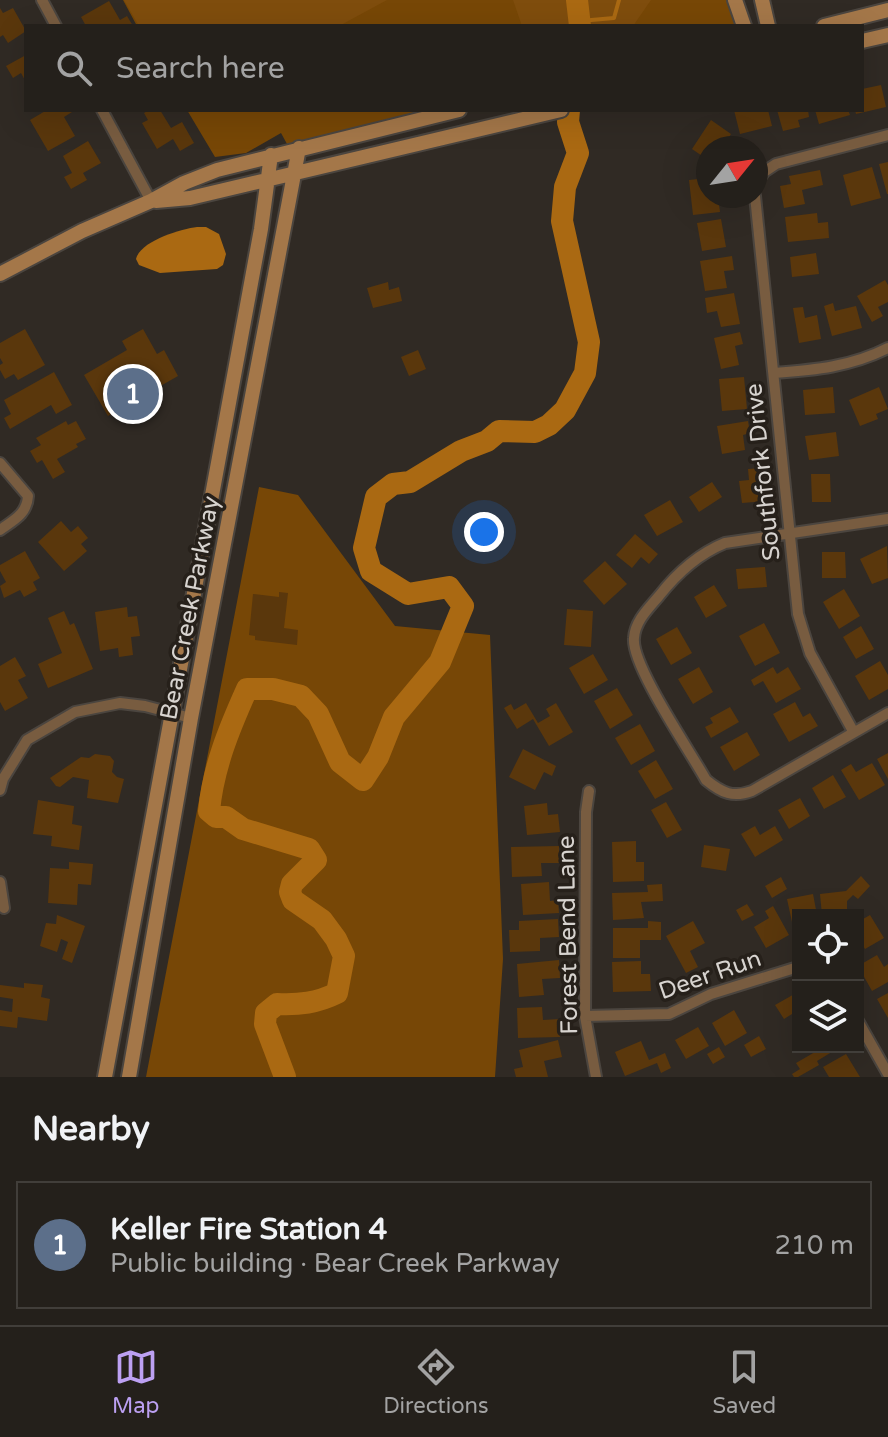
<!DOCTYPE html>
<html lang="en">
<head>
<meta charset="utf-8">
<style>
	body { margin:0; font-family:"Varela Round",sans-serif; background:#2c2824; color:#f1f3f6 }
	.controls { position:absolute; right:24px; bottom:24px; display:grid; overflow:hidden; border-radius:0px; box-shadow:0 8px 32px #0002 }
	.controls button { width:72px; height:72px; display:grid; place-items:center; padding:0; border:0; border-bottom:2px solid #413e3a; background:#24201b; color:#f1f3f6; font:40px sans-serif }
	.compass { position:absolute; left:696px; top:136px; width:72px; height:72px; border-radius:50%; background:#24201b; box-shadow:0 8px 32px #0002; rotate:60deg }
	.you { position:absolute; left:484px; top:532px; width:28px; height:28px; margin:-20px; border:6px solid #fff; border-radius:50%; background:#1a73e8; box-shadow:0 0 0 12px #1a73e833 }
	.badge { display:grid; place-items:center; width:52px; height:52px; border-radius:50%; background:#bca0f2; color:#fff; font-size:26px; font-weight:700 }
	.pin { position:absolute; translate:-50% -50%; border:4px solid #fff; box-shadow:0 2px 8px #0006 }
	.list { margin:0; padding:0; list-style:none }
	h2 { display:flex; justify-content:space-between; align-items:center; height:104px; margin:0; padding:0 32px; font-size:34px }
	h2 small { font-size:26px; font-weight:400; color:#a3a3a3 }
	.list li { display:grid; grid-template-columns:52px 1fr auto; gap:24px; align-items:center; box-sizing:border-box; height:128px; margin:0 16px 16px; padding:0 16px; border:2px solid #413e3a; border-radius:0px }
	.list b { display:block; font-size:30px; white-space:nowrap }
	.list p { margin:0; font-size:26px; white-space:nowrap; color:#a3a3a3 }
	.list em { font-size:26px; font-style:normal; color:#a3a3a3 }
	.icon { flex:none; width:44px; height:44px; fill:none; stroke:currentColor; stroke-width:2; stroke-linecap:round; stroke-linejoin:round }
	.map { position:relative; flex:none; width:888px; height:1077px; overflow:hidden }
	.search { position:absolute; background:#24201b; box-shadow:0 8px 32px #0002; left:24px; right:24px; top:24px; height:88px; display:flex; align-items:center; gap:20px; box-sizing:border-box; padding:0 28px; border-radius:0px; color:#a3a3a3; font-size:30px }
	.sheet { height:248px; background:#24201b }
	nav { display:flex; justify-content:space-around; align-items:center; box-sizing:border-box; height:112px; border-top:2px solid #413e3a; background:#24201b; font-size:22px; color:#a3a3a3 }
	nav a { display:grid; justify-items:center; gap:4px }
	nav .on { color:#bca0f2 }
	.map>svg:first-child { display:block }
	.green { fill:#774706 }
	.forest { fill:#7f4d0d }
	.water { fill:#aa6912 }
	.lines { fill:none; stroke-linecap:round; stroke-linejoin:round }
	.stream { stroke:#aa6912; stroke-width:4 }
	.river { stroke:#aa6912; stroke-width:22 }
	.building { fill:#5a370c }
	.street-casing { stroke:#4b453f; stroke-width:14 }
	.secondary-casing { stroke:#4b453f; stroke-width:18 }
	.street { stroke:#785c40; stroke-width:10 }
	.secondary { stroke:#a47749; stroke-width:14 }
	.labels { text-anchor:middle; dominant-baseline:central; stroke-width:7; stroke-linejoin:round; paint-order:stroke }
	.street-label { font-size:24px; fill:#d7d3cf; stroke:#26201a }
</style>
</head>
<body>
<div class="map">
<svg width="888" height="1077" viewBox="0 0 888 1077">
	<rect width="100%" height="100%" fill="#302a24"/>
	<path class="green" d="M123 0H730L737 26H137Z
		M187 110H443L292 153 281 133 246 153 215 157Z
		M259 487 298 495 395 626 490 635 503 959 495 1077H146Z"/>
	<path class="forest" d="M124 0H387L339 26H139Z
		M513 0H651L633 26H522Z"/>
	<path class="water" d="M197 227H206L219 234 226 254 223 265 217 269 160 273 139 265 136 259C140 241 181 229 197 227Z"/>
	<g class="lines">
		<path class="stream" d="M580 21 614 18 619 0"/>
		<path class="river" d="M577 0 580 26
			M285 1077 265 1024 266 1013 277 1004C299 1005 317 1003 337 993L344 956 336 939 322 920 293 900 290 892 292 884 316 860 309 849 243 829 226 817H216L209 811C213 768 229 729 247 689H273L301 696 318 714 340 762 363 780 378 757 394 717 440 662 463 606 449 587 408 594 371 571 364 548 376 497 393 484 410 482 461 451 487 441 499 431 535 432 549 425 565 410 585 373 589 342 562 221 565 187 578 153 568 122 569 110"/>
	</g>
	<path class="building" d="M109 1 120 20 127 16 133 26H86L81 17Z
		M0 8 3 13 13 8 26 31 8 43 3 35 0 37Z
		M26 55V82L21 73 13 78 6 66Z
		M881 85 886 107 856 114 855 110H862V89Z
		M47 110H71L72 112 64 117 75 136 48 151 30 120Z
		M149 110H160L171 128 182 122 194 143 180 151 173 139 157 149 142 123 148 120 144 113Z
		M734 110H768L772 126 740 134Z
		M777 110H808L809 117 798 120 800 127 783 131Z
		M815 110H848L850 115 819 124Z
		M711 120 731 134 722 148H708V160L692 149Z
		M88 141 101 163 83 173 87 180 71 189 64 177 72 173 63 156Z
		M888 162V194H887L879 164Z
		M872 167 881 198 851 206 843 175Z
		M820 170 823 185 802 190 805 204 784 208 780 186 791 184 789 176Z
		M708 178V196H718L720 212 693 215 689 180Z
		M817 213 818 223 828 222 829 238 788 242 785 217Z
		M721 219 726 247 702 251 697 223Z
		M816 253 819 274 792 277 790 257Z
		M732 256 734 270 724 271 727 288 705 291 700 261Z
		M885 280 888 285V302L878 307 883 316 872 322 857 296Z
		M388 282 389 290 399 287 402 301 373 308 367 288Z
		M734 293 740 324 721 327 717 311 707 313 705 298Z
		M833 303 835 311 856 306 862 328 832 336 824 306Z
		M803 307 805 318 817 315 821 339 799 343 793 308Z
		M25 329 45 365 18 380 14 374 5 379 0 370V365L3 363 0 358V343Z
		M143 329 157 354 164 350 178 376 108 416 84 375 127 350 122 341Z
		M740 332 743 344 735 346 739 365 721 369 714 338Z
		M418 350 426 369 409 376 401 357Z
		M54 372 72 405 56 414 51 405 10 429 4 418 11 414 4 400Z
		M744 377 747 409 722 411 719 379Z
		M833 387 835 413 805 415 803 390Z
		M879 387 888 409 876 414 878 419 860 426 849 400Z
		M66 421 68 425 76 421 86 439 76 444 78 447 57 459 65 472 53 479 42 460 37 463 30 451 41 445 36 438Z
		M748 421 750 433 743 435 745 450 722 454 717 426Z
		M836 432 839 456 809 460 805 436Z
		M762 468 766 501 742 503 739 481 749 480 748 469Z
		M811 474H830L831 502H812Z
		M712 482 722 497 699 512 689 497Z
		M670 500 683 522 657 536 644 515Z
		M61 521 71 532 78 526 88 538 81 544 87 551 64 571 38 542Z
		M635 534 658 554 649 564 641 557 632 568 616 555Z
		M887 546 888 578 872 584 860 559Z
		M25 551 40 578 33 582 37 590 24 597 20 590 4 598 0 586 6 582 0 571V565Z
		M822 552H845L846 578H822Z
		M605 561 627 584 604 605 583 581Z
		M765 567 767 587 738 589 736 569Z
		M714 585 727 606 706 618 694 597Z
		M844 589 860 616 839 629 823 602Z
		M279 592 288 593 284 628 298 630 297 645 255 640V636L249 635 253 594 279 597Z
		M127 607 128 617 137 616 140 636 131 637 133 655 119 657 118 648 100 651 95 612Z
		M567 609 593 611 591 647 564 645Z
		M64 611 70 625 74 623 93 669 48 688 38 664 62 653 48 618Z
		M764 623 780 653 755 666 739 636Z
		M861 626 874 649 856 659 843 637Z
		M677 627 692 653 671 665 656 639Z
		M593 654 608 680 584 694 569 668Z
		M15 657 26 676 18 680 28 698 5 711 0 702V666Z
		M880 661 888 675V689L869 700 855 676Z
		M699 667 713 692 693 704 678 679Z
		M773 667 777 674 788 667 801 689 776 703 763 681 754 686 751 680Z
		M617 688 633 715 610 729 594 701Z
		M795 702 803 717 810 713 818 726 789 742 773 714Z
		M526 703 538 723 550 716 546 709 556 703 573 732 549 746 533 719 517 729 504 708 511 704 514 710Z
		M730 707 739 722 711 738 705 727 713 723 710 718Z
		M640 724 655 751 631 765 615 738Z
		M747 732 760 755 734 771 720 747Z
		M523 749 556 766 552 776 544 772 535 790 509 777Z
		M888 753V779L877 759Z
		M95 754 110 756 114 761 112 772 117 777 124 779 118 803 87 798 89 780 73 777 60 787 56 786 50 778 81 757 89 758Z
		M656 760 673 789 655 799 638 771Z
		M872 763 885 785 859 800 841 770 851 764 856 772Z
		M833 775 846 797 824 809 812 788Z
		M800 798 810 816 789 829 778 810Z
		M38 800 74 806 72 824 82 826 79 850 51 846 52 836 33 834Z
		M666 802 682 830 667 838 651 810Z
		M547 803 548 815 558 814 560 832 527 835 524 806Z
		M755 826 760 835 775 826 783 840 755 857 741 834Z
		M636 841V862H644V881L613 882 612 842Z
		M704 845 730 849 726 871 701 867Z
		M559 846V863H541L542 876 512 877 511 847Z
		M69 862 93 864 91 885 78 884 77 905 48 903 50 868 69 869Z
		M861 876 870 886 858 899 853 895 847 901V915H822L820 894 846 891Z
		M781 877 787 889 772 898 765 886Z
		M549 882 550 901 558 900 559 913 523 915 521 884Z
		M662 884 663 901 641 902 644 918 613 920 612 893 648 892 647 885Z
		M813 894 817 915H798V920L792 922 787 899Z
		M747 904 754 915 742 921 736 910Z
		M773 906 789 935 766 948 754 927 769 918 765 911Z
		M57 915 85 926 72 963 62 959 68 942 61 939 57 952 40 946 46 923 56 924Z
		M870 915 884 938 865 949 858 938V922Z
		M558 919 559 937 540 938V951L510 952 509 930H519V921Z
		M648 921 661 922V940H640V958H613V928H648Z
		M693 921 705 943 690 951 698 967 686 973 666 936Z
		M877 955 884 967 888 964V982L872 991 858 966Z
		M559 960 560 978 542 979 544 995 519 997 517 964Z
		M641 961V974H650L651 991 613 992 612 962Z
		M24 983 43 985 41 997 50 999 47 1021 18 1017 17 1028 0 1026V1010L12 1012 13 999 0 997V985L24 988Z
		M798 992V1025L792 1014 784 1019 775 1005Z
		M888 993V1018L877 999Z
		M542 1007 543 1020 559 1019 560 1037 518 1038 517 1008Z
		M734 1010 747 1033 725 1046 712 1023Z
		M698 1027 709 1046 686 1059 675 1040Z
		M759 1036 766 1049 751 1057 744 1045Z
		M558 1040 562 1057 544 1061 548 1077H516L514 1069 523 1067 519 1050Z
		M641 1041 649 1060 665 1053 671 1068 661 1073 657 1063 625 1076 615 1052Z
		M719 1047 725 1057 713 1064 707 1054Z
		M812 1047H840L817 1061 819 1065 798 1077H794L792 1074 800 1069 796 1063 815 1052Z
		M846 1054 860 1077H829L823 1067Z"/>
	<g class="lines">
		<g class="street-casing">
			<path id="street" d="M42 0 56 26
				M102 110 151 201
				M756 184 764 172 776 164 888 135
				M755 196 798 614 810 653 853 731
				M774 373C814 370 851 367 888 348
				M0 463 28 496C27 514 14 520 0 530
				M888 519 725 543C698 554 677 573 659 596 649 608 635 621 634 638 631 665 690 751 706 780 722 793 733 798 752 791L888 713
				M0 790 3 779 27 740 75 712 120 703 145 706 191 718
				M589 791 586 812 585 1016 596 1077
				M0 882 4 908
				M585 1016 669 1014 711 994 798 967
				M858 1021 888 1074"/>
		</g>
		<g class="secondary-casing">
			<path id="secondary" d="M735 0 744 26
				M762 0 768 26
				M824 26 888 10
				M862 41 888 35
				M156 201 190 198 561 110
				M0 274 82 231 151 201 184 183 217 170 459 110
				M105 1077 261 229 271 155
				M129 1077 191 718 299 148"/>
		</g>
		<use href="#street" class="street"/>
		<use href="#secondary" class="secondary"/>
	</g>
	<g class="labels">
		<g class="street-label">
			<text transform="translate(763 472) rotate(-96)">Southfork Drive</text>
			<text transform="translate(190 608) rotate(-79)">Bear Creek Parkway</text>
			<text transform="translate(568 935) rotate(-91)">Forest Bend Lane</text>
			<text transform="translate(710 975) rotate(-19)">Deer Run</text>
		</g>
	</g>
</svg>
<div class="controls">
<button><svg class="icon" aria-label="locate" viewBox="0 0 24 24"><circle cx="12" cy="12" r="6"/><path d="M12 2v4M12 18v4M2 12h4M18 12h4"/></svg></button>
<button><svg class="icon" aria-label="layers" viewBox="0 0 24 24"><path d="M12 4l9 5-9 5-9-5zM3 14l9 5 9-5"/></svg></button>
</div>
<svg class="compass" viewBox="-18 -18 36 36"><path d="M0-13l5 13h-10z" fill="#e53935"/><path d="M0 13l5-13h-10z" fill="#a3a3a3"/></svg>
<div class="you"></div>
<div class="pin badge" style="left:133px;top:394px;background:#5c6f8a">1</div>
<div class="search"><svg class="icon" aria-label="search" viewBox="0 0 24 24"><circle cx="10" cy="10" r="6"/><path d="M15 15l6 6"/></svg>Search here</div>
</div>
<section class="sheet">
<h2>Nearby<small></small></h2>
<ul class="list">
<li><span class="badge" style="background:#5c6f8a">1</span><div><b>Keller Fire Station 4</b><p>Public building · Bear Creek Parkway</p></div><em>210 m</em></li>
</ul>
</section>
<nav>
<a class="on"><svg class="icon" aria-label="map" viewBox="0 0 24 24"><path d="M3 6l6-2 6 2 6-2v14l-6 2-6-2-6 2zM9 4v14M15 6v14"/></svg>Map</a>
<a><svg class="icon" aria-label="directions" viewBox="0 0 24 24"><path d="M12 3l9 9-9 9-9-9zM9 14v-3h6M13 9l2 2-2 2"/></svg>Directions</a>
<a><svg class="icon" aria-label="saved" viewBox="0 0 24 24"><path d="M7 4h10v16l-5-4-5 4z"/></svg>Saved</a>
</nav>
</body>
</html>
